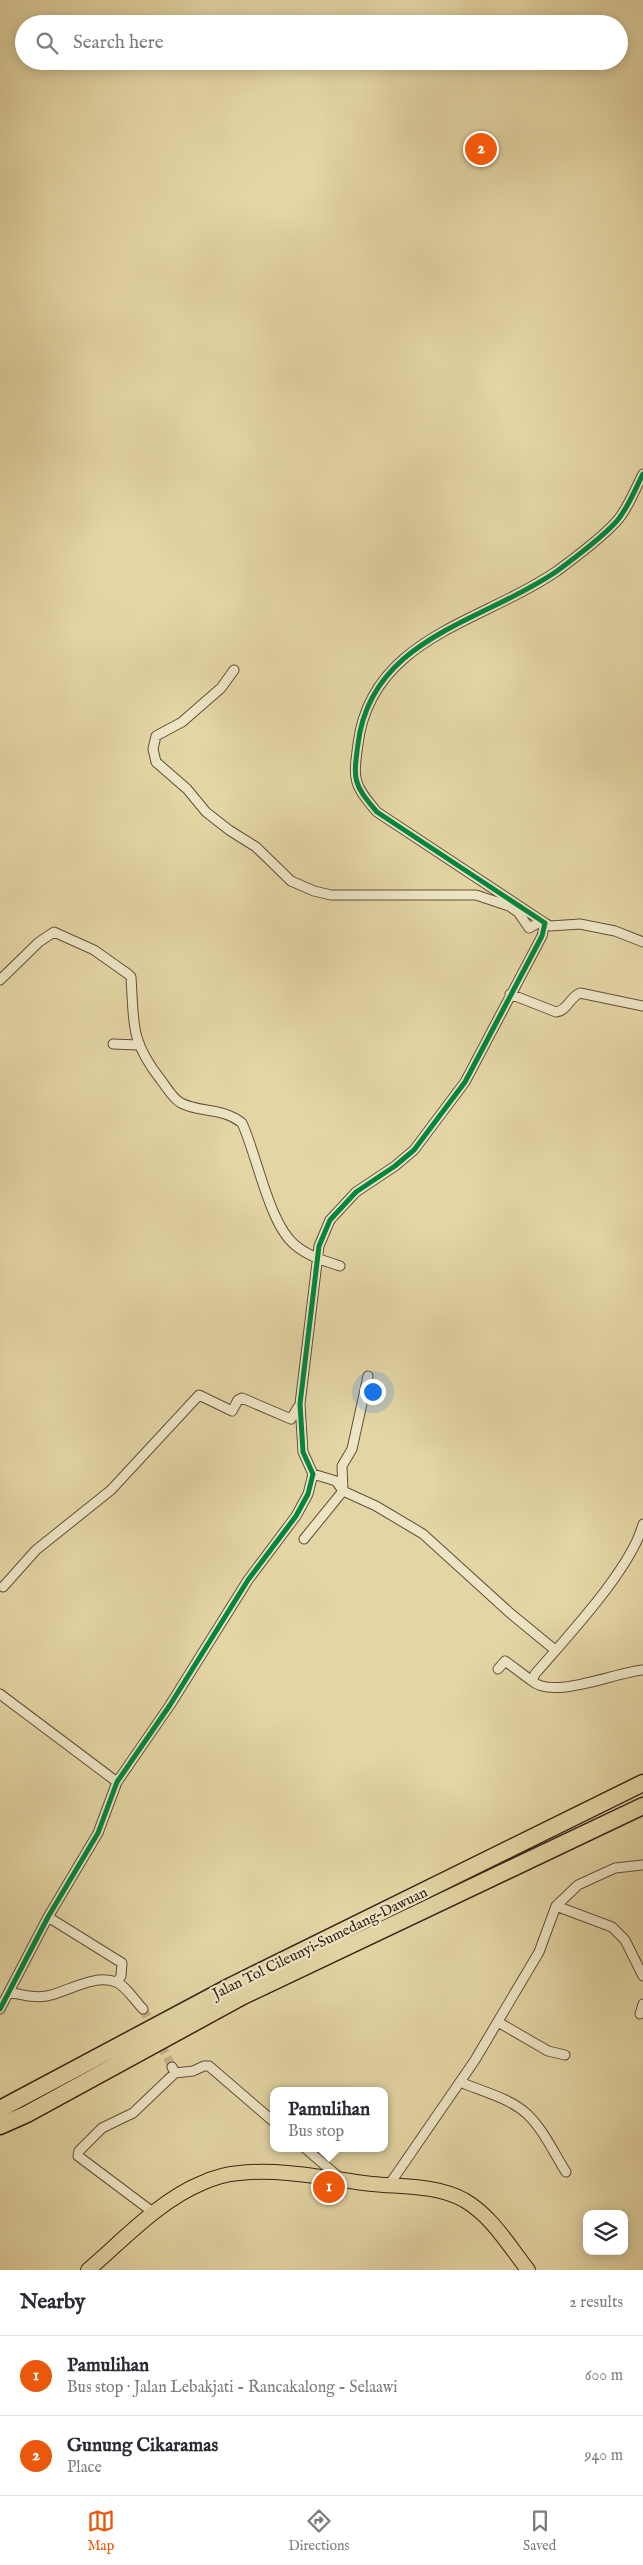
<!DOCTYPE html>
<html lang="en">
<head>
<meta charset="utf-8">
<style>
	body { margin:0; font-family:"IM FELL English",serif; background:#f7f7f7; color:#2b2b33 }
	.controls { position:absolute; right:15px; bottom:15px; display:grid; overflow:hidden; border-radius:10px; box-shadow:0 2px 12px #0003 }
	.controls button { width:45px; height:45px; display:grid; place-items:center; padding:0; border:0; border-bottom:1px solid #e1e1e2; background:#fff; color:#2b2b33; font:25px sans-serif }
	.you { position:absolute; left:372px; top:1391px; width:18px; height:18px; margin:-12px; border:4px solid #fff; border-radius:50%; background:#1a73e8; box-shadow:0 0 0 8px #1a73e833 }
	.badge { display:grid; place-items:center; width:32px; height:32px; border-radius:50%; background:#ea580c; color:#fff; font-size:16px; font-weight:700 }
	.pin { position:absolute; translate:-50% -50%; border:2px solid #fff; box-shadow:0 1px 5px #0006 }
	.popup { position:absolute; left:270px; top:2087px; width:118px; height:65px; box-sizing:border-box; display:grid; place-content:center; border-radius:10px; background:#fff; filter:drop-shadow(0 1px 4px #0005); font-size:16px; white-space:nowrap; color:#7c7c81 }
	.popup b { font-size:19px; color:#2b2b33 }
	.popup::after { content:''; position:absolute; left:50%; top:100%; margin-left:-10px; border:10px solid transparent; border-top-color:#fff }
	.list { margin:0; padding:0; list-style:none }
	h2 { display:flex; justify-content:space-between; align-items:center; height:65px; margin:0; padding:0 20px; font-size:21px }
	h2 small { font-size:16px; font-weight:400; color:#7c7c81 }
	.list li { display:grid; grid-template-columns:32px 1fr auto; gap:15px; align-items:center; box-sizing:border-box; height:80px; padding:0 20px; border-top:1px solid #e1e1e2 }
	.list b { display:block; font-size:19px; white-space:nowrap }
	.list p { margin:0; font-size:16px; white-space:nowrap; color:#7c7c81 }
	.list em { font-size:16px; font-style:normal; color:#7c7c81 }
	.icon { flex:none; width:28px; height:28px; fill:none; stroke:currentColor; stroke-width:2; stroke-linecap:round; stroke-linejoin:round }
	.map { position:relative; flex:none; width:643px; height:2270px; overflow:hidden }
	.search { position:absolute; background:#fff; box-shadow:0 2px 12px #0003; left:15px; right:15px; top:15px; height:55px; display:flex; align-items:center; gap:12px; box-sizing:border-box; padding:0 18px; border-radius:28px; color:#7c7c81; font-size:19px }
	.sheet { height:225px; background:#fff }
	nav { display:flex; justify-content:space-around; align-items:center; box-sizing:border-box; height:70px; border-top:1px solid #e1e1e2; background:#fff; font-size:14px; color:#7c7c81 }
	nav a { display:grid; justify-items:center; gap:2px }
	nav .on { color:#ea580c }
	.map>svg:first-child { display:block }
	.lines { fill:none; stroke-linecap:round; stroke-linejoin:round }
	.street-tunnel { stroke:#c2b187; stroke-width:9; stroke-dasharray:9 4.5; stroke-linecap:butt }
	.street-casing { stroke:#634f38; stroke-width:11 }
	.primary-casing { stroke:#382214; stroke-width:16 }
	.highway-casing { stroke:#382214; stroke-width:19 }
	.street { stroke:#ede4c4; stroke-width:9 }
	.primary { stroke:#e4d5a4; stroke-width:14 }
	.highway { stroke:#e4d5a4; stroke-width:16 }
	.cycleway-casing { stroke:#ede4c4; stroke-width:8 }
	.cycleway { stroke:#00873e; stroke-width:5 }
	.labels { text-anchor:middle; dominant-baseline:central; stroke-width:4.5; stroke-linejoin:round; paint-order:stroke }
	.street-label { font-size:15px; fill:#382214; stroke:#ede4c4 }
</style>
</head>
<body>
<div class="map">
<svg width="643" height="2270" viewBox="0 0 643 2270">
	<rect width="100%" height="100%" fill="#e4d5a4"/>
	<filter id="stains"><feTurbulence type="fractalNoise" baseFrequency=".004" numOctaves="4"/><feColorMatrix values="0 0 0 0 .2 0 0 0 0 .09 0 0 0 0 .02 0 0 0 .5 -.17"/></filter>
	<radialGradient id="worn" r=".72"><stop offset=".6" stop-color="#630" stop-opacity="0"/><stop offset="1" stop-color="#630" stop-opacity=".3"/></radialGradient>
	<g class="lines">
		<path class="street-tunnel" d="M143 2009 172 2067"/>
		<g class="street-casing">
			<path id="street" d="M234 670 221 688 182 722 156 736 153 749 156 762 187 789 206 812 229 830 256 847 291 881 314 891 331 895H476L509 906 518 912 529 928 538 923H545L550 926 580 924 615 931 643 942
				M0 980 39 942 54 932 94 950 128 974 131 977C134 1024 130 1041 161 1080 167 1088 173 1099 181 1103 200 1113 222 1107 242 1123 257 1155 269 1224 295 1245 308 1256 324 1261 340 1266
				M510 994 556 1012C567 1011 570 997 580 993L643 1006
				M113 1044 138 1045
				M313 1474 336 1481 343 1491 376 1506 423 1534 510 1613 555 1650
				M643 1524C632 1568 566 1638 535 1674L532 1681C553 1700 616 1672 643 1670
				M304 1539 343 1491 342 1466 352 1449 368 1376
				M3 1587 36 1550 111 1490 199 1395 232 1411 238 1400 242 1398 291 1419 298 1407
				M498 1669 505 1661 532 1681
				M0 1694 117 1782
				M556 1906 612 1927 625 1940 643 1976
				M48 1917 122 1963 121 1976 117 1982
				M9 1992C22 1995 38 1999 51 1995 70 1990 96 1974 116 1982 126 1986 135 2001 143 2009
				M0 2009 48 1917 98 1833 117 1782 170 1705 248 1580 296 1516 308 1494 313 1474 303 1452 300 1404 319 1246 330 1220 356 1192 395 1166 414 1150 465 1082 542 936 545 923 377 812C353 784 353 780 358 744 371 637 484 622 557 571 576 557 599 540 615 523 627 511 635 489 643 474
				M640 2014 643 2004
				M498 2022 548 2051 565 2055
				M172 2067 175 2073 193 2071 204 2066H209L274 2122
				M460 2082C481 2091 510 2098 527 2114 543 2129 554 2153 566 2172
				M305 2148 341 2179
				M389 2185 475 2060 539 1952 556 1906 578 1885 615 1868 643 1865
				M154 2213 78 2156 79 2151 102 2128 133 2113 175 2073"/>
		</g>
		<g class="primary-casing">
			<path id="primary" d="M88 2270C122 2241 160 2200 202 2183 213 2178 227 2174 239 2173 282 2168 329 2179 372 2184 403 2187 436 2185 464 2200 492 2216 509 2246 528 2270"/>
		</g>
		<g class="highway-casing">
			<path id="highway" d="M0 2109 231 1986 643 1783
				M0 2126 27 2114 243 1996 643 1806"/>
		</g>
		<use href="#street" class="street"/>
		<use href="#primary" class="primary"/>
		<use href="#highway" class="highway"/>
		<g class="cycleway-casing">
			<path id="cycleway" d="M0 2009 48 1917 98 1833 117 1782 170 1705 248 1580 296 1516 308 1494 313 1474 303 1452 300 1404 319 1246 330 1220 356 1192 395 1166 414 1150 465 1082 542 936 545 923 377 812C353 784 353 780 358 744 371 637 484 622 557 571 576 557 599 540 615 523 627 511 635 489 643 474"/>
		</g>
		<use href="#cycleway" class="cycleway"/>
	</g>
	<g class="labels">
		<g class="street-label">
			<text transform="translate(320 1943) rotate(-26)">Jalan Tol Cileunyi–Sumedang–Dawuan</text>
		</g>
	</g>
	<rect width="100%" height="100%" filter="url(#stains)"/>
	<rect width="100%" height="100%" fill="url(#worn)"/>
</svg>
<div class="controls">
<button><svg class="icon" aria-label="layers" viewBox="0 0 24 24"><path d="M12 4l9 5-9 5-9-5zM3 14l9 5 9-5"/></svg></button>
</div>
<div class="you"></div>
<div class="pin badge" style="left:329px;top:2187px">1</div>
<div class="popup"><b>Pamulihan</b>Bus stop</div>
<div class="pin badge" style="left:481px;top:149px">2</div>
<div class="search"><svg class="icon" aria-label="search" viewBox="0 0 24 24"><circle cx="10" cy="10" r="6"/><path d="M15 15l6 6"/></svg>Search here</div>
</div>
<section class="sheet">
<h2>Nearby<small>2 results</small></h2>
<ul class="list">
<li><span class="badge">1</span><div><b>Pamulihan</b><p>Bus stop · Jalan Lebakjati - Rancakalong - Selaawi</p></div><em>600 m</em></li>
<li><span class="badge">2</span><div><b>Gunung Cikaramas</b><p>Place</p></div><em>940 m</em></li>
</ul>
</section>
<nav>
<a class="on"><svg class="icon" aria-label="map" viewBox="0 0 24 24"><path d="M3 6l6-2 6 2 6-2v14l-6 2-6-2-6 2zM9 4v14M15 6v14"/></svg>Map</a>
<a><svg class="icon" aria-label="directions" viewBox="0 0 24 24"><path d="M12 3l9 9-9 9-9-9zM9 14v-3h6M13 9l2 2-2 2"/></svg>Directions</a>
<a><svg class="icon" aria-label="saved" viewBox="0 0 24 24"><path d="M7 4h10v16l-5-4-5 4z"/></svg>Saved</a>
</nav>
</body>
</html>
